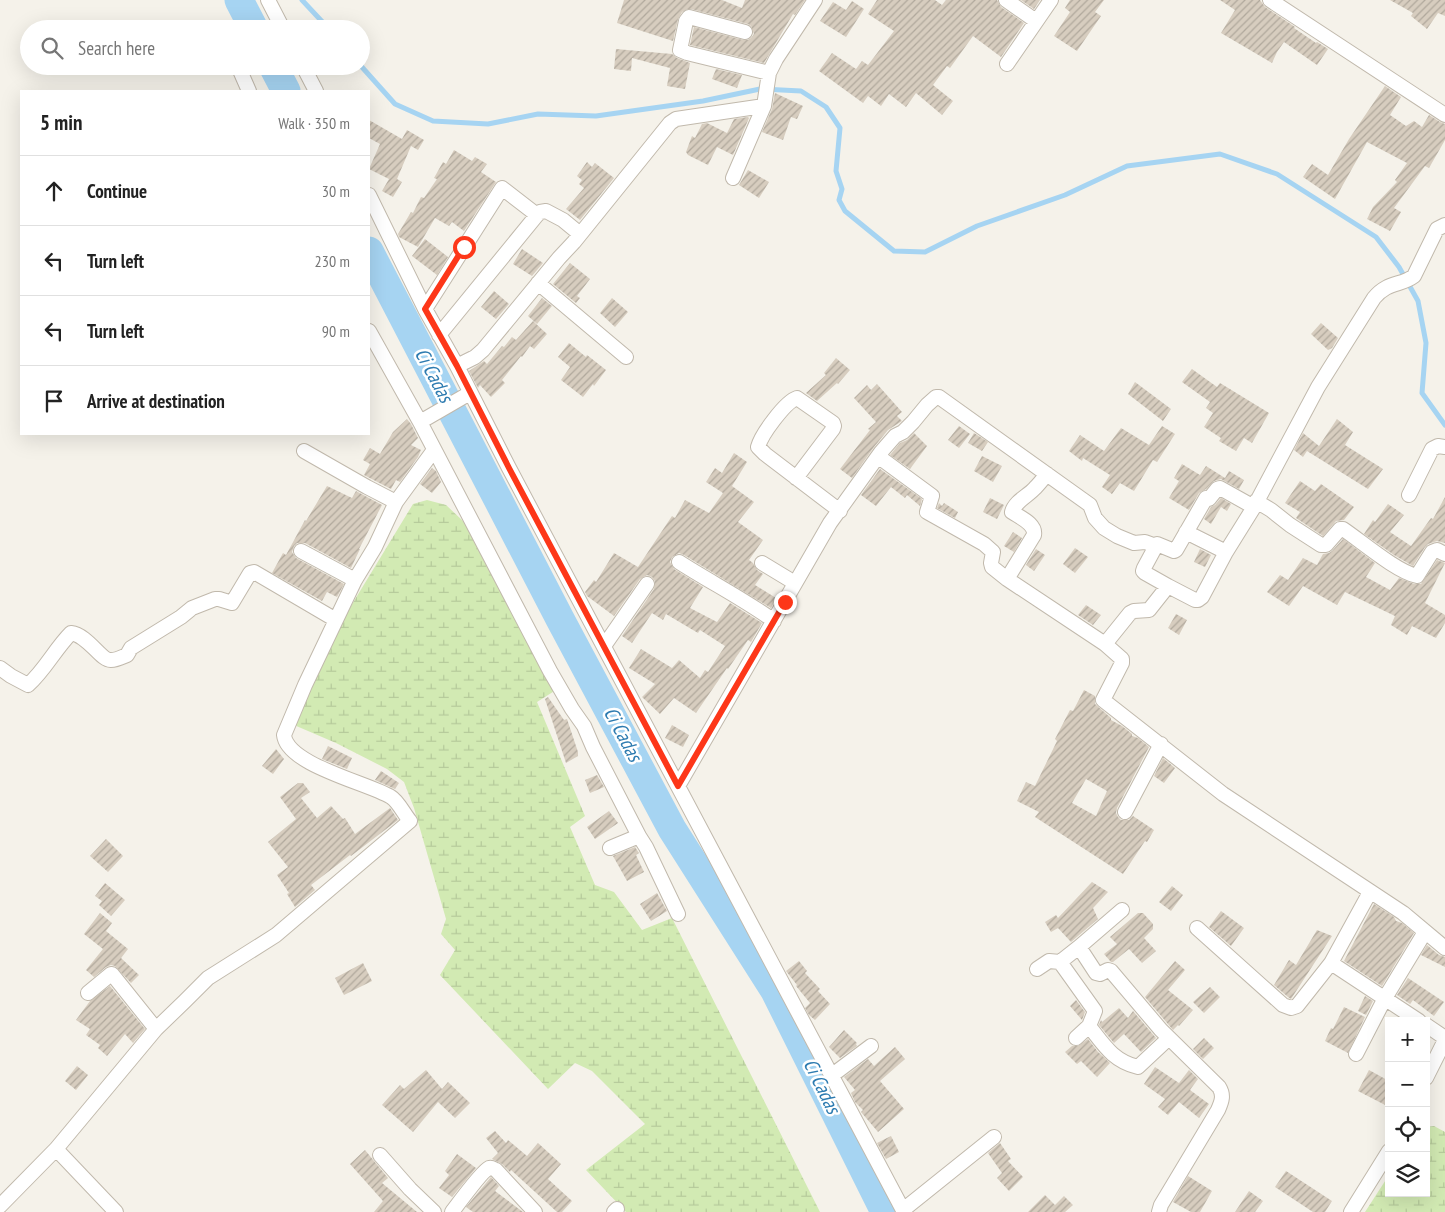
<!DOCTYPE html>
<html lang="en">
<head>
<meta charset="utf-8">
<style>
	body { margin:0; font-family:"PT Sans Narrow",sans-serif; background:#f6f6f6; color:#222 }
	.controls { position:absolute; right:15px; bottom:15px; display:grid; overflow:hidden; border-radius:0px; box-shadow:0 5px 20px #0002 }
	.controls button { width:45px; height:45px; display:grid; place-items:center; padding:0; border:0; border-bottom:1px solid #e0e0e0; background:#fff; color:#222; font:25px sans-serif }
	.stop { position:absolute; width:15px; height:15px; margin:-11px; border:4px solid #fd3719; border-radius:50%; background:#fff }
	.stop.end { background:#fd3719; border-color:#fff; box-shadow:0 1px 5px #0008 }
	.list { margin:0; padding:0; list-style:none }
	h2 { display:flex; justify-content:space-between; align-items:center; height:65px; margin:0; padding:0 20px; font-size:21px }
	h2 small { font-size:16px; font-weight:400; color:#767676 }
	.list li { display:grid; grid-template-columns:32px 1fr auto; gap:15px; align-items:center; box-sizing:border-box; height:70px; padding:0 20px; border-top:1px solid #e0e0e0 }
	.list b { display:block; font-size:19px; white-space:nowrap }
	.list em { font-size:16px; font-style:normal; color:#767676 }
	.icon { flex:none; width:28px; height:28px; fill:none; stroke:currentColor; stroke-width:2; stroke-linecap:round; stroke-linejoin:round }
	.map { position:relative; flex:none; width:1445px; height:1212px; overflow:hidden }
	.search { position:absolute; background:#fff; box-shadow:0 5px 20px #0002; left:20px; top:20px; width:350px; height:55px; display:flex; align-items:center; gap:12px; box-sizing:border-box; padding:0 18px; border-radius:28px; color:#767676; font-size:19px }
	.panel { position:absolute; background:#fff; box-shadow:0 5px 20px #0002; left:20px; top:90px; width:350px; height:345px; border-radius:0px }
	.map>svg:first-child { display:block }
	.wetland { fill:url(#wetland-marsh) }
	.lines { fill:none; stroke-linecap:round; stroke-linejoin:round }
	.stream { stroke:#a6d4f2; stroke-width:5 }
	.river { stroke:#a6d4f2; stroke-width:29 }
	.building { fill:url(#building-hatch); fill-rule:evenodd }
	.minor-casing { stroke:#c1b9ac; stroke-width:16 }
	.minor { stroke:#fff; stroke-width:14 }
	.route { stroke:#fd3719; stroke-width:6 }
	.labels { text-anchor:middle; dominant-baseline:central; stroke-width:5; stroke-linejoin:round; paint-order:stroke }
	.water-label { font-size:20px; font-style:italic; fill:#2d7bb0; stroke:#fff }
</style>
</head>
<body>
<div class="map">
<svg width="1445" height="1212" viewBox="0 0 1445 1212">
	<defs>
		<pattern id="wetland-marsh" width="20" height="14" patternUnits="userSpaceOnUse" patternTransform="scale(1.25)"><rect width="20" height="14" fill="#d2eab3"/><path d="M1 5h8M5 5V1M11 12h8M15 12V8" fill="none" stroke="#b6ca9b"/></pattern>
		<pattern id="building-hatch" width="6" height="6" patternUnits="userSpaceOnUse" patternTransform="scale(1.25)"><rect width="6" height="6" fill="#d7cdbf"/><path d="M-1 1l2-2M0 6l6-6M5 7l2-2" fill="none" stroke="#b0a89c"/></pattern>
	</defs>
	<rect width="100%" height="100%" fill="#f5f2ea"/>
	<path class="wetland" d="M427 500 446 505 462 520 475 538 556 690 537 702 585 816 570 827 595 885 614 892 642 930 672 918 820 1212H626L586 1170 645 1124 592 1071 575 1063 548 1089 440 975 455 950 441 934 446 919 414 808 404 782 387 769 336 743 294 725 340 624 413 504Z
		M1434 1126 1445 1132V1212H1365L1389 1175V1193H1426V1127Z"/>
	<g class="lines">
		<path class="stream" d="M302 0 329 29
			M361 66 395 104 433 121 488 124 538 114 596 116 703 101 760 89 801 91 826 107 840 128 836 171 842 189 839 200 845 211 894 251 925 252 977 226 1065 195 1127 166 1220 154 1277 174 1376 237 1399 267 1418 301 1426 343 1422 393 1445 425"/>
		<path class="river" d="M239 0 254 29
			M273 66 286 91
			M369 251 560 619 672 829 775 991 885 1212"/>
	</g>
	<path class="building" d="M624 0H722L742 8 745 0H805L795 15 793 14 764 63 690 45 694 27 743 40H748L751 38 754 34 751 26 748 24 691 9H687L682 12 678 19 673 41 617 23Z
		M877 0H935L942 5 946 0H997L1001 7 1024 23 1001 57 973 36 950 68 947 66 933 85 953 101 942 115 916 93 906 107 889 94 881 106 868 96 863 103 819 71 832 53 856 69 862 61 868 65 894 31 868 14Z
		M1021 0H1040L1034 9Z
		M1070 0H1104L1095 12 1101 16 1077 51 1054 36 1070 12 1065 8Z
		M1220 0H1260L1265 7 1295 27 1294 28 1316 43 1317 42 1328 49 1317 65 1284 42 1277 52 1272 63 1221 33 1235 10Z
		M1390 0H1445V16L1438 13 1427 29 1411 16 1413 13Z
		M852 1 864 9 846 37 820 21 833 2 846 10Z
		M616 49 672 54 677 58 690 63 685 89 667 86 670 68 632 58 631 71 614 69Z
		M716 69 742 75 737 88 712 79Z
		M1385 86 1401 97 1390 115 1406 126 1414 121 1422 127 1429 115 1440 122 1445 124V140L1429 168 1425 166 1394 208 1401 212 1390 231 1367 219 1373 207 1397 182 1395 180 1407 163 1367 142 1335 199 1303 177 1312 164 1328 175 1349 139Z
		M775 93 803 106 797 119 791 117 783 140 762 132 772 109Z
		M748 117 749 118 733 155 717 147 708 165 688 155 686 152 692 136 695 138 702 124 707 123 727 133 734 119Z
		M369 120 402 139 407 130 424 140 418 150 411 146 397 179 402 182 393 197 382 191 389 179 369 169 380 144 369 138Z
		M454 150 472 161 475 157 487 164 481 172 496 182 464 231 452 222 449 226 435 218 418 247 399 237 398 234 411 212 413 213 421 197 424 198 437 179 434 178 443 162 446 164Z
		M587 162 592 167 595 163 614 178 580 220 566 209 584 188 579 184 582 180 577 176Z
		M748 170 769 182 759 198 739 185Z
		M425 239 448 257 437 275 412 256Z
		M522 249 543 263 532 276 513 264Z
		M570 263 590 279 577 296 580 298 576 303 553 284Z
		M494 291 509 304 496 319 481 307Z
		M542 298 552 306 537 324 528 316Z
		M612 298 628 312 615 327 600 313Z
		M533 321 547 334 534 349 530 346 522 357 521 356 502 380 505 383 491 397 480 385 478 388 469 371 484 361 487 364 502 346 504 347 512 337 516 340Z
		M1321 323 1338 338 1332 348 1328 350 1311 334Z
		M569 343 586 357 587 355 606 370 594 386 593 384 583 397 561 380 570 367 558 357Z
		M836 358 850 370 838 384 837 383 817 401 806 393 826 375 824 373Z
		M1192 369 1217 387 1220 383 1269 413 1252 443 1244 438 1236 451 1219 441 1221 438 1204 427 1213 413 1206 408 1210 402 1182 382Z
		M1135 382 1171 409 1163 421 1128 394Z
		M877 384 902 412 897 416 902 421 888 430 874 447 852 478 840 469 870 430 868 429 876 422 854 398 867 385 871 390Z
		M407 419 411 424 418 438 411 445 421 450 418 457 400 482 396 480 391 489 364 475 370 464 363 460 370 448 380 454 393 432Z
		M1337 419 1353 432 1345 445 1383 469 1368 489 1307 451 1303 457 1294 450 1303 433 1319 446Z
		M959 426 970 434 959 448 948 440Z
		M1162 426 1175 434 1157 462 1153 460 1134 491 1120 483 1112 494 1102 487 1110 475 1083 458 1082 461 1069 451 1080 435 1104 451 1121 428 1149 445Z
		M914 433 927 446 910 469 890 455 900 443 907 440Z
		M974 433 988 442 982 451 968 443Z
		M734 453 747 462 732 486 754 502 738 522 763 540 749 560 753 563 757 570 763 574 755 585 776 598 771 608 684 555 679 553 672 557 670 562 674 569 703 587 690 608 717 622 730 603 762 623 751 642 748 640 728 669 727 668 696 713 674 698 660 714 642 697 655 684 629 668 641 649 672 668 679 660 700 678 705 670 708 672 725 646 700 630 698 633 666 614 663 620 652 613 632 643 622 636 654 589 655 581 652 577 647 575 640 579 614 616 587 596 585 592 594 580 596 582 614 553 638 567 672 516 675 518 685 500 709 513 723 493 706 482 715 468 722 473Z
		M982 456 1002 466 993 482 974 471Z
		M1182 464 1200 475 1206 466 1225 478 1229 471 1244 480 1239 489 1221 479 1214 481 1206 489 1199 493 1189 510 1169 498 1179 481 1174 478Z
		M432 468 436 471 441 482 432 493 420 484Z
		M880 469 922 499 920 506 907 495 905 498 891 487 876 506 861 495Z
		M1300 481 1315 491 1321 484 1354 507 1344 520 1336 521 1323 536 1296 518 1300 512 1285 503Z
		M327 486 352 498 356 491 382 505 359 549H360L351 568 305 543H297L294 546 292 552 296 558 344 584 337 597 327 592 322 601 272 573 283 553 286 555 305 520 306 521Z
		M1445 497V543L1437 541 1428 544 1425 547 1413 566 1394 555 1364 534 1373 520 1375 522 1388 504 1404 515 1390 532 1411 546 1431 518 1433 519Z
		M990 498 1004 505 997 519 983 512Z
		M1221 498 1231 504 1227 511 1221 507 1211 524 1204 519 1211 507 1215 505Z
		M939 503 942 506 944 503 958 512 955 518 937 508Z
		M1013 532 1022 538 1014 552 1004 546Z
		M1343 539 1375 563 1366 577 1390 590 1399 578 1414 584H1421L1437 560 1445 563 1425 603 1445 615V623L1436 638 1412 626 1407 635 1391 625 1395 616 1345 592 1337 605 1303 586 1289 606 1267 592 1280 575 1288 580 1303 558 1317 565 1323 554 1329 553 1332 551Z
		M1075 548 1088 557 1075 573 1063 564Z
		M1036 549 1045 555 1034 571 1026 565Z
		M1200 549 1211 555 1205 567 1194 562Z
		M1086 605 1101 615 1093 625 1078 615Z
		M1176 614 1187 620 1179 635 1168 628Z
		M1084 690 1095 696V704L1111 718V720L1122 726 1132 734V736L1138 738 1149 747 1117 808 1116 813 1118 817 1121 820H1129L1133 816 1154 830 1147 842 1145 841 1123 874 1035 817 1039 812 1017 801 1026 782 1035 786 1057 741 1055 739 1070 710 1073 711ZM1086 779 1107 791 1096 816 1072 803Z
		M548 697 564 720 567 719 578 752V756L566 763 545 699Z
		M672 725 689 735 683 747 665 738Z
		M328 746 352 758 347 769 322 759Z
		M276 749 284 759 273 774 262 766Z
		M1163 758 1175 768 1164 783 1154 776Z
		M381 771 399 783 395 789 375 780Z
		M597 775 604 787 590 793 585 780Z
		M298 783H303L310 792 301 798 317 818 331 806 343 819 345 818 355 834 390 808 398 820 351 856 350 855 311 885 315 890 295 907 287 894 289 893 277 875 288 867 268 842 296 819 280 797Z
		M609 811 618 823 595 839 587 827Z
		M106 839 123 856 108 872 90 856Z
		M635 847 639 853 636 855 644 872 627 881 613 856Z
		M1092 882 1108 892 1093 908 1098 919 1071 942 1058 928 1051 932 1045 922 1056 915 1058 918Z
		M105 883 125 900 111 916 99 905 102 901 95 896Z
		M1172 886 1183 895 1171 911 1159 902Z
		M657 893 667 911 651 921 640 904Z
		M1374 904 1394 917 1396 921 1402 923 1414 933 1382 986 1344 961Z
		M1221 911 1244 928 1231 946 1209 927Z
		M100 913 112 923 106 931 128 949 121 958 139 975 131 983 115 966 111 965 106 967 94 977 86 970 103 949 84 934Z
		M1138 913H1143L1153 924V929L1144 938 1156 951 1142 963 1129 949 1113 962H1111L1104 954 1117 944 1110 937Z
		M1317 930 1332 936 1291 999 1288 997 1274 985 1289 960 1296 965Z
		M1427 945 1439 955 1445 957V967L1421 955Z
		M799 961 807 971 805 973 820 989 818 991 830 1004 815 1020 809 1015 805 1008 810 1003 796 986 797 985 786 971Z
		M1175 961 1185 970 1168 990 1193 1010 1179 1026 1178 1025 1173 1030 1145 997Z
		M363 963 372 981 344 995 335 978Z
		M1408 978 1444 1002 1434 1016 1413 1000 1410 1004 1397 995Z
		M110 986 145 1029 133 1043 125 1034 107 1056 98 1048 100 1045 86 1035 90 1029 76 1020 90 1001Z
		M1210 987 1220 997 1204 1013 1193 1002Z
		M1365 996 1373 1001 1366 1015 1358 1011Z
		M1076 1000 1085 1012 1082 1020 1070 1006Z
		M1344 1007 1365 1017 1348 1053 1325 1041 1331 1028 1333 1029Z
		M1119 1008 1128 1018 1133 1011 1156 1038 1141 1052 1124 1034 1114 1043 1099 1025 1101 1020 1102 1022Z
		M844 1030 857 1043 856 1044 857 1046 840 1058 829 1047Z
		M1204 1038 1214 1048 1203 1059 1193 1049Z
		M1088 1039 1098 1052 1110 1063 1097 1077 1081 1061 1077 1064 1065 1052 1072 1046H1078Z
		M895 1047 905 1059 880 1081 904 1109 878 1132 861 1112 863 1110 855 1102 851 1093 855 1090 844 1077 868 1059 874 1066Z
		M77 1066 88 1075 76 1090 65 1081Z
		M1155 1067 1179 1083 1189 1070 1198 1079 1190 1090 1209 1104 1199 1118 1179 1102 1168 1115 1158 1107 1165 1099 1144 1084Z
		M426 1070 442 1089 448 1082 470 1103 455 1118 438 1102 413 1132 382 1105 400 1085 404 1089Z
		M1369 1070 1389 1081V1107L1358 1091Z
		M495 1131 506 1143 508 1140 527 1156 538 1143 561 1164 548 1179 572 1201 562 1212H557L511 1170 510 1172 502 1164 492 1159 498 1153 486 1138Z
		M891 1136 899 1152 886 1159 877 1143Z
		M1000 1143 1011 1159 1008 1161 1023 1177 1009 1191 997 1178 1002 1173 988 1153Z
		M365 1150 388 1178 382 1183 417 1212H374L383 1201 350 1164Z
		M457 1154 476 1168 452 1197 439 1188 449 1175 445 1171Z
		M1286 1171 1332 1201 1325 1212H1313L1275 1187Z
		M1188 1176 1212 1191 1200 1212H1191L1173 1202Z
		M491 1177 499 1186 495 1191 523 1212H473L466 1207Z
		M1249 1191 1263 1201 1255 1212H1235Z
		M1045 1195 1055 1205 1064 1196 1073 1205 1065 1212H1028Z"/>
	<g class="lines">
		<g class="minor-casing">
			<path id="minor" d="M268 0 283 29
				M1006 0 1036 21
				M1270 0 1445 115
				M745 32 689 17 686 21 680 50 687 53 769 73
				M1007 64 1051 0
				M238 66 249 91
				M303 66 316 91
				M733 178 764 106 769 73 776 59 815 0
				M369 195 425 309 457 366 509 468 904 1212
				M1445 225 1437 229 1414 276C1401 286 1388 281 1374 298L1318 387 1254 507 1226 552 1202 597 1198 600H1195L1168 586 1149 610 1134 611 1130 613 1105 644 1122 659V663L1103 700 1223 794 1403 913 1445 948
				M538 283 626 357
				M425 309 502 188 537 215 540 212 546 211 563 220 580 234
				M369 331 420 422 550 671 572 709 584 726 593 747 639 836 646 847 678 914
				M439 335 537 215
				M457 366 475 357 483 350 559 258 574 242 670 123 676 119 764 106
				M420 422 470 393
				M304 451 367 487 396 502
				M879 457 932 496 927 512 984 544 993 552 991 563 992 567 1007 579 1105 644
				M796 478 833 429 834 426 833 423 797 398C785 402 761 435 758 447L765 454 840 511
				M1409 495 1432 449 1438 446 1445 447
				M1256 501 1271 510 1290 525 1321 545H1326L1340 529H1343C1361 541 1397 572 1417 576L1432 552 1437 550 1445 554
				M1186 532 1226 552
				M301 551 355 580
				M679 562C710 582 744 599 774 621
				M762 563 795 583
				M1007 579 1034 535C1036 524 1021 518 1012 512 1015 501 1028 496 1035 488 1039 484 1043 479 1047 474
				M1168 586 1145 573 1143 571 1144 568 1157 544 1174 551 1176 550 1206 498 1209 499 1217 489 1220 488 1254 507
				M604 646 647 584
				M0 668 11 676 28 685C45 670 55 649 71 633 88 635 101 661 111 660 117 660 122 657 127 655L131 648 181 617 192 608 215 599H219L232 603 250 573 254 572 336 620
				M678 786 830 523 881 452 895 436 903 432 913 422 927 405 936 397H939L1090 505 1095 518 1104 528 1117 536 1134 543 1145 542 1156 546
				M1125 812 1161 744
				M610 848 639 836
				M1370 892 1331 963 1419 1021
				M1122 910 1079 947 1096 973 1100 974 1108 970 1111 971 1161 1030 1219 1087C1224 1095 1222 1101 1218 1110L1161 1205 1159 1212
				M1197 928 1283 1005 1291 1008 1297 1006 1331 963
				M1060 962 1095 1011 1089 1026 1076 1038
				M1037 969 1049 961 1060 962 1079 947
				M88 993 111 974H112L156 1029
				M1426 1025 1445 1038
				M1089 1026C1104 1045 1113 1061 1138 1067L1169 1038
				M1356 1054 1385 998 1425 932
				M831 1076 871 1046
				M1426 1078 1445 1040
				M56 1149 116 1212
				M380 1155 410 1189 434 1212
				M0 1206 56 1149 156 1029 185 1001 208 978 276 935 410 821C404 814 398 801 391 797 368 783 287 765 284 735L305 685 355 580 375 547 396 502 434 450
				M903 1210 994 1137
				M452 1212C458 1204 482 1171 489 1168 492 1167 493 1169 496 1170L535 1212
				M614 1212 617 1209
				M1351 1212 1389 1151"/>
		</g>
		<use href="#minor" class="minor"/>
	</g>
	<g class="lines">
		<path class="route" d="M464 247 425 309 457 366 509 468 678 786 785 602"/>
	</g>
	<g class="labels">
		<g class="water-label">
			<text transform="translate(434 375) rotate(62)">Ci Cadas</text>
			<text transform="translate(623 734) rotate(62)">Ci Cadas</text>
			<text transform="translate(822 1086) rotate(64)">Ci Cadas</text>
		</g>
	</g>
</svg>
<div class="controls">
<button>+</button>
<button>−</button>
<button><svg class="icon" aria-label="locate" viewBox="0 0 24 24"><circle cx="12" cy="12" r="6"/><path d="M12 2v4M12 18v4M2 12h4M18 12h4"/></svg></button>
<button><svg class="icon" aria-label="layers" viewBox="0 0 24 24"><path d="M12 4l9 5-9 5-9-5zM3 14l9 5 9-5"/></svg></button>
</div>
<div class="stop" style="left:464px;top:247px"></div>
<div class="stop end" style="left:785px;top:602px"></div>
<div class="search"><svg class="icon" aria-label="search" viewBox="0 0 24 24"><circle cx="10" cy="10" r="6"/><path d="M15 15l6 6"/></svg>Search here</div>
<section class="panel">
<h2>5 min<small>Walk · 350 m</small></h2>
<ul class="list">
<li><svg class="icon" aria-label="ahead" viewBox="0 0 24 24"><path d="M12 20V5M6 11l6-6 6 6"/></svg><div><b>Continue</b></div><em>30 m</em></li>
<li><svg class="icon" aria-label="left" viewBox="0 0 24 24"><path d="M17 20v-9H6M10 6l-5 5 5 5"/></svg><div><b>Turn left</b></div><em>230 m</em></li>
<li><svg class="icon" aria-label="left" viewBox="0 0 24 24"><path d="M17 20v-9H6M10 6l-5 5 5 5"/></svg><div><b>Turn left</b></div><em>90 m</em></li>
<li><svg class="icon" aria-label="arrive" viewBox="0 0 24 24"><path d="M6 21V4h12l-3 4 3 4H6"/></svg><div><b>Arrive at destination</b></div></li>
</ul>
</section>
</div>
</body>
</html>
